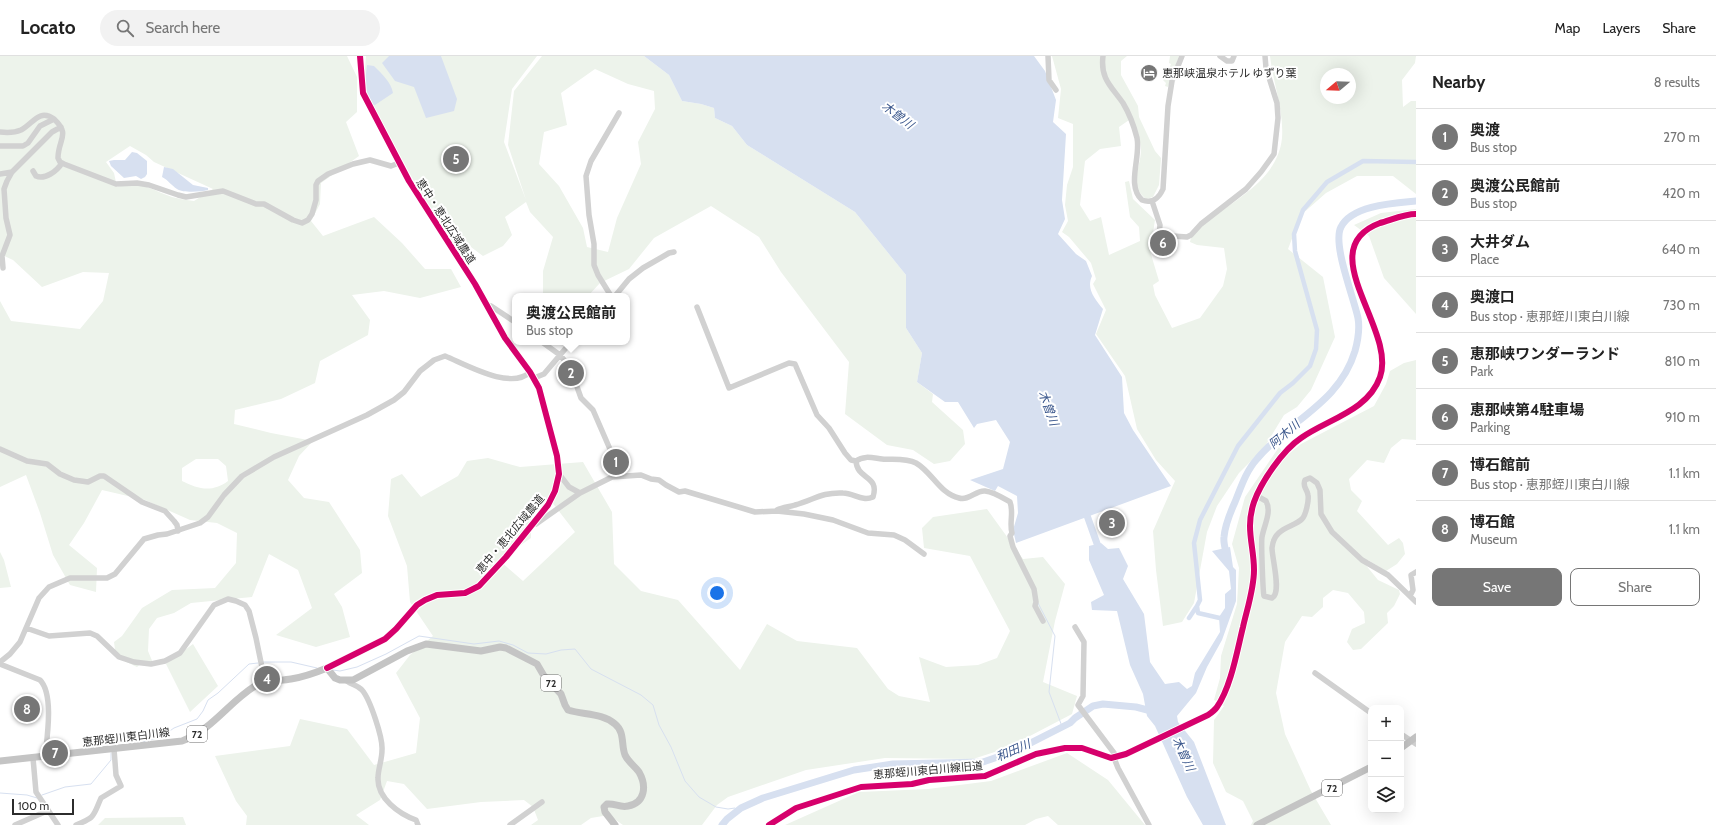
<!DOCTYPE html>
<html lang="en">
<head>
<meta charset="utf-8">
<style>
	body { margin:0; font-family:Cabin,"Noto Sans JP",sans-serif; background:#f2f2f2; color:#222 }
	.controls { position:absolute; right:12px; bottom:12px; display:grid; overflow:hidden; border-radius:8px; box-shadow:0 4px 16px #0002 }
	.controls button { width:36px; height:36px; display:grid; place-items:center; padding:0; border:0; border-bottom:1px solid #e0e0e0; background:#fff; color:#222; font:20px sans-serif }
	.compass { position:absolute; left:1320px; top:12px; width:36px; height:36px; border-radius:50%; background:#fff; box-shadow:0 4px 16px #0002; rotate:251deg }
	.scale { position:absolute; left:12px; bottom:10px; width:62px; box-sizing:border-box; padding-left:4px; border:2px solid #2c2c2c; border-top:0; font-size:11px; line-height:14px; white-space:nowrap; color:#2c2c2c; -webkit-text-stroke:3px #fff; paint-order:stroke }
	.you { position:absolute; left:717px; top:537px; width:14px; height:14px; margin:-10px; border:3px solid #fff; border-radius:50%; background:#1a73e8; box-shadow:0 0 0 6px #1a73e833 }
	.badge { display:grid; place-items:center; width:26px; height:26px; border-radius:50%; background:#767676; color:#fff; font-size:13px; font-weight:700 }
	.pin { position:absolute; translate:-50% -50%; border:2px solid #fff; box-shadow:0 1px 4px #0006 }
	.popup { position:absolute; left:512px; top:237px; width:118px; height:52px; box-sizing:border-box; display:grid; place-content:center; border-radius:8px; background:#fff; filter:drop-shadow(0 1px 3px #0005); font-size:13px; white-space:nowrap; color:#767676 }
	.popup b { font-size:15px; color:#222 }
	.popup::after { content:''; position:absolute; left:50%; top:100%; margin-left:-8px; border:8px solid transparent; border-top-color:#fff }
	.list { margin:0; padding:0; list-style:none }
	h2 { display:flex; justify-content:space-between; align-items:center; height:52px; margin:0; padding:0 16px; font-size:17px }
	h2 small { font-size:13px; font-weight:400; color:#767676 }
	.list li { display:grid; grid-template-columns:26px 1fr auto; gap:12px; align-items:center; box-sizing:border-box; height:56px; padding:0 16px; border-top:1px solid #e0e0e0 }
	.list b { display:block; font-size:15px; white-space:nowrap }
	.list p { margin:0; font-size:13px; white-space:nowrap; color:#767676 }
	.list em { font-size:13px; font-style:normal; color:#767676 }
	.actions { display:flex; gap:8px; padding:12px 16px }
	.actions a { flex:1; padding:9px 0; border:1px solid #767676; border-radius:8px; text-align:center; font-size:14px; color:#767676 }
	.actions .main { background:#767676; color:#fff }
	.icon { flex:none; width:22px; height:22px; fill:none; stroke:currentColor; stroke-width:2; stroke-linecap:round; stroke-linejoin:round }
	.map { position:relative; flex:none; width:1416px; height:769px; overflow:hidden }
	header { display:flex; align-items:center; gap:24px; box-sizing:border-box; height:56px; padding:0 20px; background:#fff; border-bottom:1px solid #e0e0e0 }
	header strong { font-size:19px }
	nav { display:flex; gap:22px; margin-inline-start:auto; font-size:14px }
	.search { width:280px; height:36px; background:#f2f2f2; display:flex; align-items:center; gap:10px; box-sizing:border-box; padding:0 14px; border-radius:22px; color:#767676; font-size:15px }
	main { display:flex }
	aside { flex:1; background:#fff }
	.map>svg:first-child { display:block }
	.green { fill:#edf3eb; fill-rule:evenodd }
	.water { fill:#d7e0f0 }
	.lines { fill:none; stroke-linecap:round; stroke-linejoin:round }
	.stream { stroke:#d7e0f0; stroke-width:1 }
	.canal { stroke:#d7e0f0; stroke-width:4.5 }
	.river { stroke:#d7e0f0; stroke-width:7 }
	.minor { stroke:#d1d1d1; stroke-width:5.5 }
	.major { stroke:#c4c4c4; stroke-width:7 }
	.cycleway-casing { stroke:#fff; stroke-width:8 }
	.cycleway { stroke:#d6006c; stroke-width:6 }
	.labels { text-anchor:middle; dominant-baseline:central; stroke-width:4; stroke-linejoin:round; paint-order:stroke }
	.shield { fill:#fff; stroke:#6b6b6b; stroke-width:1 }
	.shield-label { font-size:10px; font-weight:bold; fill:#2c2c2c }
	.poi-label { font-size:11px; fill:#2c2c2c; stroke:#fff; text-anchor:start }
	.street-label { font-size:11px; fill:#2c2c2c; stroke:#fff }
	.water-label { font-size:12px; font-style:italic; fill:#3c588d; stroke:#fff }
</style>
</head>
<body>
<header>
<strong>Locato</strong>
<div class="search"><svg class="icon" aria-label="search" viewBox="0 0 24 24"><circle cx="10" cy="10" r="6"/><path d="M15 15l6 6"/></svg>Search here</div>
<nav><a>Map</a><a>Layers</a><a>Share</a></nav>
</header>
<main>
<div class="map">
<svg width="1416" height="769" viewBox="0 0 1416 769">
	<rect width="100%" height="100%" fill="#fff"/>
	<path class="green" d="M0 0H347L357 21V56L346 66 359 100 321 127 320 148 311 165 323 180 374 161 402 187 425 213H451L461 231 420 242 384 235 352 239 370 264 368 279 320 305 315 327 281 343 235 354 234 368 271 377 313 385 299 400 288 424 304 442 329 446 360 494 362 517 334 538 342 551 350 581 316 591 276 579 312 552 298 514 269 498 252 541 191 547 174 557 157 562 149 573 148 595 153 607 143 605 137 611 116 601 114 586 122 580 142 552 172 534 215 532 236 507 237 477 217 467 190 464 145 444 102 434 84 467 69 489 97 512 96 536 70 529 53 499 40 457 26 419 0 431V245L11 265 80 273 103 245 109 217 83 216 42 231 13 204 0 198ZM130 90 146 99 154 106 213 133 194 145C187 144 179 143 172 141 150 134 142 124 117 131L114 117 106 106ZM196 403H218L226 410 228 425C212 437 198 433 182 425V412Z
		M366 0H537L512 33 504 86 526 144 508 89 514 35 542 0H644L669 19 682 45 701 48 714 52 715 62 732 70 747 89 855 156 906 219V272L922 297 917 326 933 338 932 346 963 374 965 388 950 405 934 408 913 394 887 389 845 358 849 306 781 216 759 181 711 150 654 182 629 213 600 227 588 240H543V215L553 181 530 156 526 146 505 161 512 179 503 190 483 200 471 191 460 198 419 135 365 34 364 26ZM595 13 628 28 654 35 655 53 638 86 641 108 617 162 608 196 587 191 583 172 559 130 539 108 544 76 567 69 561 37Z
		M1052 0H1127L1121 5V19L1138 50 1139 61 1155 95 1161 102 1159 129 1153 141 1146 143C1128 128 1141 112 1141 93 1140 83 1136 72 1132 62L1119 71 1121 90 1100 93 1085 105 1080 149 1090 165 1101 161 1109 199 1140 185 1139 171 1130 161 1125 126 1129 125 1133 143 1155 164 1150 195 1159 225 1153 229 1155 239 1172 272 1200 262 1223 230 1227 213 1224 192 1197 189 1190 186C1191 177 1202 169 1209 164 1238 142 1278 122 1282 82 1284 54 1273 27 1270 0H1416L1415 7 1402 24 1403 51 1411 45H1416V138L1393 120H1357L1326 137 1301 159 1288 193 1323 221 1335 281 1311 334 1297 351 1284 359 1264 392 1239 417 1217 450 1207 476 1194 547 1182 566 1163 570 1156 514 1153 475 1175 425 1156 404 1137 373 1125 320 1096 278 1106 254 1093 228 1096 223 1091 207 1069 181 1062 176 1068 165 1065 149 1067 129 1073 111V68L1058 62 1061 33ZM1326 18H1350V42H1326Z
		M1170 0H1179L1168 31 1165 30 1166 27 1163 24V21L1167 22 1169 15 1165 13 1166 12 1169 13 1171 8 1169 7Z
		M1416 153V258L1384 222 1369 180 1354 169 1381 157Z
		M1416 304V384L1402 383 1391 392 1384 407 1367 404 1349 423 1351 434 1362 445 1357 455 1388 489 1399 482 1403 487 1405 498 1397 508 1386 515 1368 504 1365 508 1378 524 1399 534 1400 538 1394 550 1387 557 1388 567 1361 593 1353 594 1347 586 1352 573 1365 567 1364 556 1348 537 1333 534 1323 542V551L1312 561 1302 560 1285 586 1276 637 1285 678 1311 735 1331 769H1251L1253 765 1243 745 1226 736 1213 707 1214 664 1224 650 1214 644 1220 622 1221 600 1237 548 1239 512 1232 488 1245 441 1279 391 1286 400 1301 388 1374 350 1386 328 1390 315 1404 307Z
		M488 402 520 411 583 406 612 456 614 508 641 535 678 544 740 614 767 568 797 585 857 592 888 633 899 640 930 646 919 601 946 611 978 609 997 602 1010 575 970 500 924 492 922 472 933 461 987 453 1023 503 1043 501 1065 528 1055 565 1043 626 1077 640 1072 658 1007 692 973 703 885 702 806 714 728 741 717 749 702 769H623L610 760H603L591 762 581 769H531L538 764 533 751 524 744 481 746 427 753 404 728 387 725 380 744 356 759 369 769H246L247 760 236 745 215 700 290 690 300 663 347 673 374 709 416 697 420 662 396 617 410 599 433 580 410 546 407 510 388 460 391 423 402 418 421 441 458 420 467 405ZM551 445 575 476 523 525 499 504 531 482V456Z
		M0 496 4 504 11 531 0 532Z
		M193 588 218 630 190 656 166 608Z
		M1067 697 1108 724 1145 769H1058L1048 760 1036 763 1025 769H785L859 736 928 733 991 725Z
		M183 761 186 769H98L105 762Z"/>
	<path class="water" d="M389 0H441L457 43 454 55 426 62 414 31 395 25 382 7Z
		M644 0H1034L1045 15 1056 44 1053 66 1066 78 1062 144 1065 163 1058 178 1076 198 1086 205 1092 220C1086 233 1095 243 1103 253L1095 279 1122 321 1124 357 1133 374 1171 430 1016 487 1013 474 1018 457 1017 440 998 430 995 435 970 424 1003 413 1010 386 996 364 977 368 974 372 958 346H945L917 326 922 297 906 272V219L855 156 747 89 732 70 715 62 714 52 701 48 682 45 669 19Z
		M367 9 374 10C382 18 391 26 393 37L372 51 364 34Z
		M132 96 137 97 147 105V118L145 121 141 123 136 120 124 122 111 110 109 105 114 104H125Z
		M164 111 173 113 193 129 208 132V134C200 136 183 137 177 133 171 129 168 124 162 121Z
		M1101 487 1108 493 1119 492 1128 510 1123 523 1144 558 1150 606 1165 628 1179 626 1187 633 1192 630 1195 617 1220 576 1219 561 1225 552V538L1231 533 1229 515 1212 495 1230 491 1233 511 1236 514V545L1222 584 1207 611 1196 637 1177 660 1178 666 1194 686 1226 769H1203L1187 741 1155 670 1147 660 1143 638 1130 609 1117 555 1092 554 1091 546 1104 539 1089 504V490Z"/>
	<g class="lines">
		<path class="stream" d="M1038 547 1055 580 1049 636 1063 673 1064 670
			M263 606H291L317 612
			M333 614 340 615 357 611 386 598 419 580 474 588 499 585 513 589 528 597 546 598 561 594 575 593 591 613 641 639 653 649 659 669 671 691 685 725 699 741 716 751 728 753 735 752 738 755
			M143 686 161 681 174 672 197 663 203 655 208 644 218 637 249 608 258 607
			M0 737 27 739 37 742
			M42 739 65 731 91 728 111 704V697"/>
		<path class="canal" d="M1189 562 1197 550
			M1224 563 1198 557 1197 550 1200 544 1194 487 1200 464 1238 390 1280 337 1293 327 1310 310 1316 293 1317 274 1295 195 1294 178 1303 154 1327 126 1363 105 1416 106"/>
		<path class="river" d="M1084 451 1100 496
			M1227 501C1226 495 1223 487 1224 481 1225 469 1230 457 1235 446 1241 431 1246 415 1257 403 1289 364 1339 348 1355 295 1358 284 1360 273 1358 262 1354 242 1332 188 1341 171 1352 149 1395 147 1416 145
			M722 769 727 763 741 752 763 742 854 714 893 708 983 706 1015 695 1070 667 1075 662 1093 650 1103 648 1136 651 1155 656"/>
		<path class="minor" d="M1048 0 1049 24 1056 34
			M1103 0C1100 23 1112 31 1123 47 1129 57 1134 70 1137 82 1141 102 1126 129 1142 144 1152 148 1159 142 1163 133L1168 50 1172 25 1182 0
			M1220 0 1227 5H1232L1234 0
			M0 76C8 77 14 77 21 74 33 68 39 52 54 63
			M0 90H23L28 87 40 70 54 63C71 79 58 83 58 102L60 106 64 108 116 128 137 127 149 129 178 139 186 141 223 135 256 148H264L293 164 302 167 308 164 312 158 316 144V129L318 125 328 118 353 108 370 104 391 110 399 107
			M33 115 36 120C45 124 57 115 62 107
			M0 118 12 116
			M1152 145 1160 169 1159 179 1187 181 1191 179 1201 168 1246 133 1261 116 1274 98 1278 62 1277 47 1266 12 1265 0
			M3 212 2 200 10 179 6 162 4 133 7 125 12 116 52 76 61 71
			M611 240 598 219 594 209V188L589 159 586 120 591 105 619 57
			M615 240 629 223 643 212 669 197 674 196
			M487 249 491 250 515 266
			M697 251 729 332 789 307 795 308 817 359 829 372 845 397 851 404 856 405
			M542 286 560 299 570 311 581 342 593 354 616 407 617 420
			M534 322 544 318 571 286
			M0 393 27 405 47 408 60 418 74 424 88 426 100 420H104L142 446 165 455 174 465 177 469 178 475
			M856 405C864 399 873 402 882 403 893 404 906 402 916 407 932 416 940 438 959 442 969 445 976 434 985 435 994 436 1003 442 1010 446 1014 456 1009 467 1012 477L1010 480 1013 491 1034 533 1036 546 1035 550 1043 565
			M559 418 569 431 580 437
			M1257 440 1266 445C1272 456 1264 469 1262 481 1261 487 1263 537 1264 540L1272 542C1282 537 1272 503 1272 492 1274 471 1293 472 1302 463 1306 459 1309 444 1308 439 1307 432 1302 431 1305 424L1310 422 1317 427 1320 434 1321 458 1332 476 1362 504 1388 519 1416 546
			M777 454C783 451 789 451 795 449 814 444 821 436 843 437 854 437 862 446 873 441 880 419 857 424 856 405
			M536 468 580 437 612 421 641 419 651 423 659 424 666 429 679 436 685 435 755 456 777 455 804 458 833 464 868 477 894 479 905 484 924 498
			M1410 540 1413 534 1411 519 1416 516
			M1075 571 1084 586 1083 640 1078 649 1117 701
			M26 572 49 580 90 577 97 580 119 601 134 606 151 608 165 605 180 597 214 549 228 543 236 545 245 549 249 555 256 582 265 626
			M0 606 10 598 20 586 39 542 49 531 70 522H107L115 518 144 483 158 479 167 478 200 467 208 461 224 439 242 420 274 401 367 359 394 344 404 336 420 315 429 308 434 304 445 300C465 308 511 335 530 316
			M0 608 40 624C54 638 47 682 45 701
			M327 612 385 583 396 573 417 549 425 544 437 539 465 537 479 530 506 501 548 449 555 435 559 418 557 400 539 332 530 316 505 282 475 228 409 125 363 37 360 0
			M1315 617 1371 657
			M347 625C352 629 358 629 362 634 370 643 383 682 382 694 382 704 378 713 378 722 377 742 399 758 416 764L418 769
			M1401 678 1416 688
			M33 702 36 736 58 769
			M1114 702 1118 712 1149 769
			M15 769 47 755
			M76 769C96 761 93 760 101 742L121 730 116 719 114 693
			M510 769 542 746
			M769 769 796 752 861 731 912 728 929 724 985 720 1036 698 1065 692H1082L1111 702 1126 698 1208 659C1211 657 1215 654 1217 651 1231 631 1237 595 1243 571 1247 553 1254 533 1254 514 1254 489 1245 473 1254 446 1261 426 1283 394 1301 382 1328 363 1368 355 1380 321 1397 273 1310 193 1380 167 1391 164 1404 158 1416 158"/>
		<path class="major" d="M1401 692 1416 681
			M0 705 182 685C212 674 229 646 255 630 266 624 279 625 291 623 304 621 315 617 327 612L335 622 340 624H353L407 595 426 588 481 595 500 591 506 592 537 608 544 620 561 638 565 649 568 654C584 659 602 657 615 668 625 676 621 689 625 699 628 706 635 710 639 716 647 730 645 747 628 750 620 752 615 747 607 748L604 751 605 756 615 769
			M1257 769 1371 711"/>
		<g class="cycleway-casing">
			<path id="cycleway" d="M327 612 385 583 396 573 417 549 425 544 437 539 465 537 479 530 506 501 548 449 555 435 559 418 557 400 539 332 530 316 505 282 475 228 409 125 363 37 360 0
				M769 769 796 752 861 731 912 728 929 724 985 720 1036 698 1065 692H1082L1111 702 1126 698 1208 659C1211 657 1215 654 1217 651 1231 631 1237 595 1243 571 1247 553 1254 533 1254 514 1254 489 1245 473 1254 446 1261 426 1283 394 1301 382 1328 363 1368 355 1380 321 1397 273 1310 193 1380 167 1391 164 1404 158 1416 158"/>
		</g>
		<use href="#cycleway" class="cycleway"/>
	</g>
	<defs>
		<g id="hotel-disc" transform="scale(0.9)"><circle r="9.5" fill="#767676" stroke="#fff"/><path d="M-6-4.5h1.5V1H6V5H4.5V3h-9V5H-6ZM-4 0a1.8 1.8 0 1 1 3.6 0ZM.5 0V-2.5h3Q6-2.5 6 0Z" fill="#fff"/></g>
	</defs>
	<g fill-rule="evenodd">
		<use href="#hotel-disc" x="1149" y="17"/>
	</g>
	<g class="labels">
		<g class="shield">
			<rect x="541" y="619" width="20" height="16" rx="3"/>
			<rect x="187" y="670" width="20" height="16" rx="3"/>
			<rect x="1322" y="724" width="20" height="16" rx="3"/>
		</g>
		<g class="shield-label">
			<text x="551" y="627">72</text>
			<text x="197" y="678">72</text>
			<text x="1332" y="732">72</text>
		</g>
		<g class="poi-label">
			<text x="1162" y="17">恵那峡温泉ホテル ゆずり葉</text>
		</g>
		<g class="street-label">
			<text transform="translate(446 165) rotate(57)">恵中・恵北広域農道</text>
			<text transform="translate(510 478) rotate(-50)">恵中・恵北広域農道</text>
			<text transform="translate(126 681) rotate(-7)">恵那蛭川東白川線</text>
			<text transform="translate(928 714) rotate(-5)">恵那蛭川東白川線旧道</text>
		</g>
		<g class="water-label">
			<text transform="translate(898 59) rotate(37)">木曽川</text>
			<text transform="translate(1049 352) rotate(70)">木曽川</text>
			<text transform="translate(1284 378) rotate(-41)">阿木川</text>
			<text transform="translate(1013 694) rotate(-23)">和田川</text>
			<text transform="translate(1184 698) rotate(65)">木曽川</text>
		</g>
	</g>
</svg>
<div class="controls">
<button>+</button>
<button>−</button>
<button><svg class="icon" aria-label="layers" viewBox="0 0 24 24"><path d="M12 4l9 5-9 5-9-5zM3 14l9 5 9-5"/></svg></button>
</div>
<svg class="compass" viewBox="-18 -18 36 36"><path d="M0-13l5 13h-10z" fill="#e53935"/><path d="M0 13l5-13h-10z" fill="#767676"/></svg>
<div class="scale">100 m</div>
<div class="you"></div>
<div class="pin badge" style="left:616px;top:406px">1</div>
<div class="pin badge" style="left:571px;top:317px">2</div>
<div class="popup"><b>奥渡公民館前</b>Bus stop</div>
<div class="pin badge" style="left:1112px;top:467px">3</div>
<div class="pin badge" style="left:267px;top:623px">4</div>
<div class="pin badge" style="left:456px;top:103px">5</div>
<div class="pin badge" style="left:1163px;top:187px">6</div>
<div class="pin badge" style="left:55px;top:697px">7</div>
<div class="pin badge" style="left:27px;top:653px">8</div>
</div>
<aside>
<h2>Nearby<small>8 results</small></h2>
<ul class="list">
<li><span class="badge">1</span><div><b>奥渡</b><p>Bus stop</p></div><em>270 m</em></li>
<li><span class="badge">2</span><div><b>奥渡公民館前</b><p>Bus stop</p></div><em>420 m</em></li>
<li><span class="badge">3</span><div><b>大井ダム</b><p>Place</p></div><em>640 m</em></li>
<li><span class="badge">4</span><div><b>奥渡口</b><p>Bus stop · 恵那蛭川東白川線</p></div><em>730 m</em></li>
<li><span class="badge">5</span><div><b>恵那峡ワンダーランド</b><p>Park</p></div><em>810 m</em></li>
<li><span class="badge">6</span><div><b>恵那峡第4駐車場</b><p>Parking</p></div><em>910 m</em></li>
<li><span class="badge">7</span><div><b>博石館前</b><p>Bus stop · 恵那蛭川東白川線</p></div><em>1.1 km</em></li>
<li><span class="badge">8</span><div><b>博石館</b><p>Museum</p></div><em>1.1 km</em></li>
</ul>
<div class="actions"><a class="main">Save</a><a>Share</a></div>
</aside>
</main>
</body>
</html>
